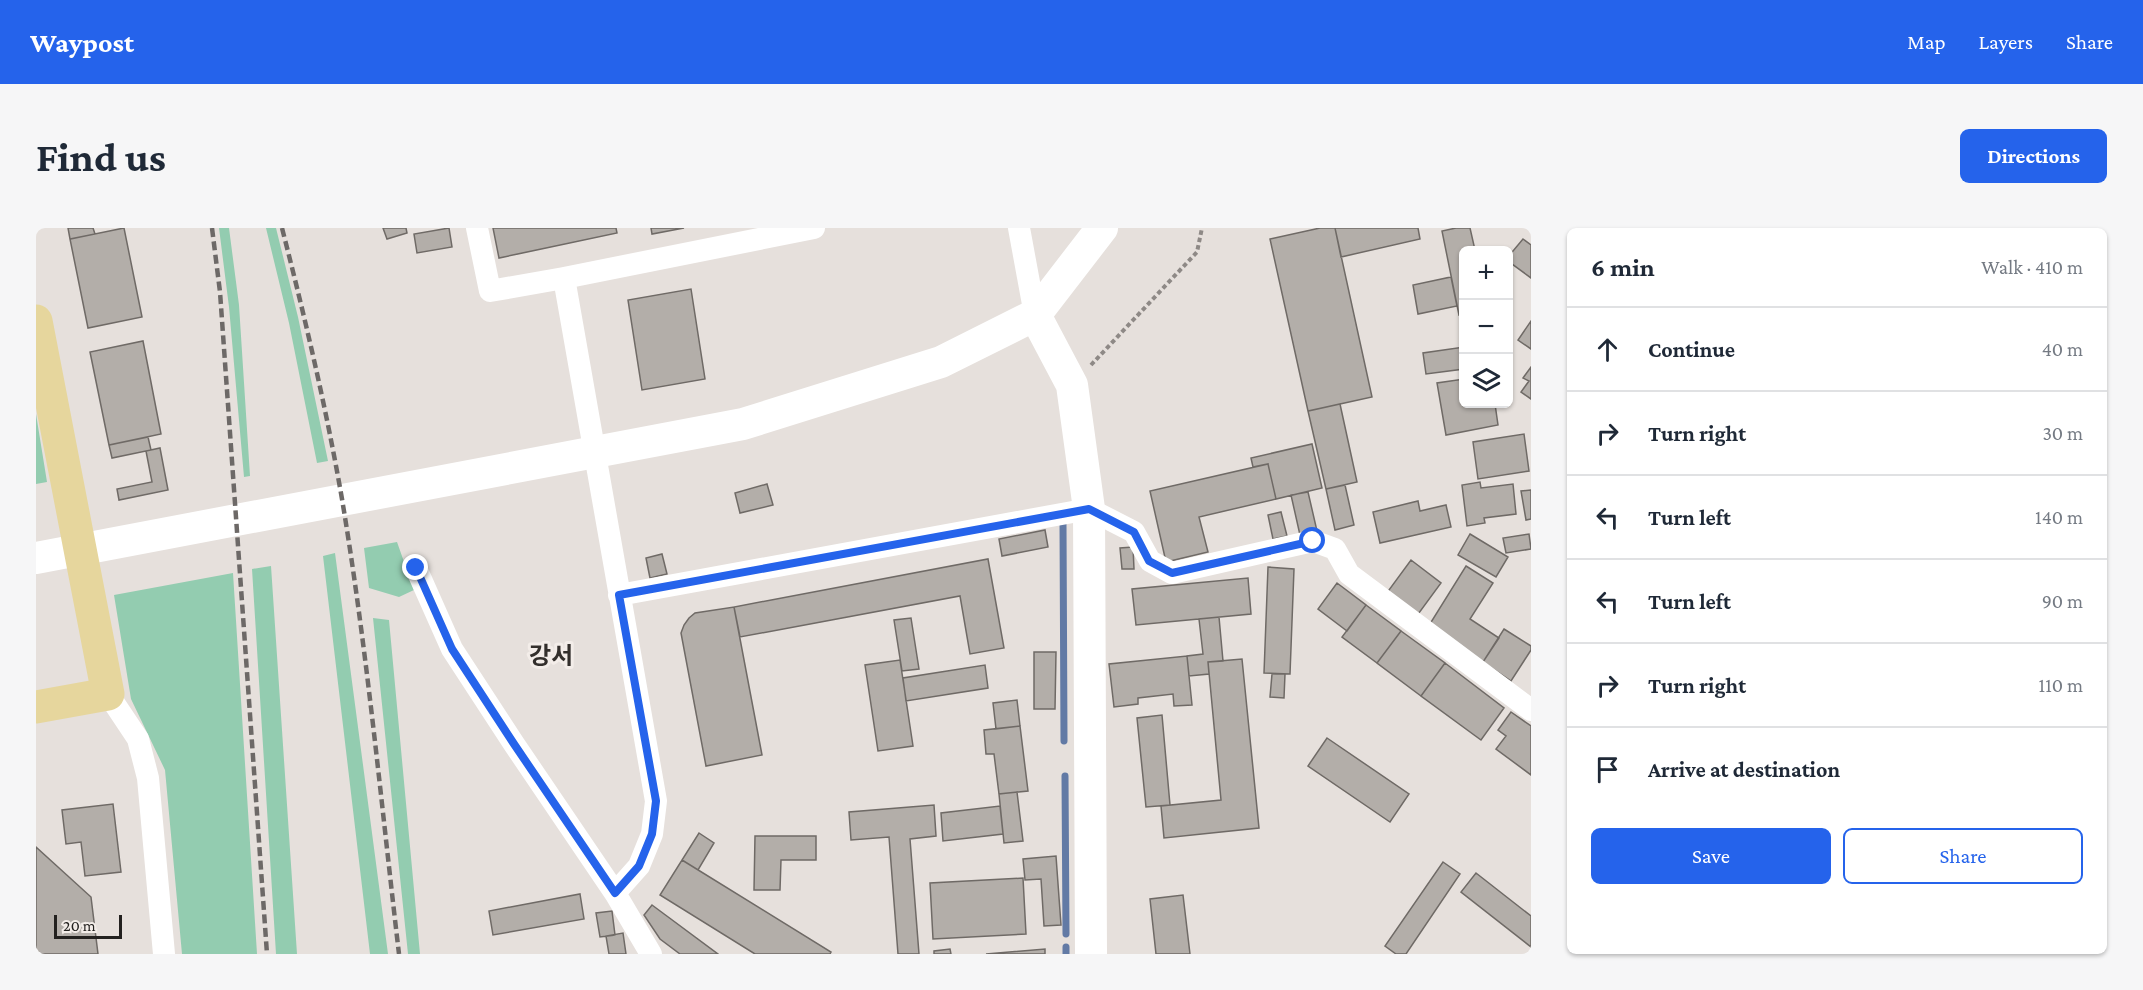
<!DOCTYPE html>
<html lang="en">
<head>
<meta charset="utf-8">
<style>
	body { margin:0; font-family:"Crimson Pro","Noto Sans KR",serif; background:#f6f6f7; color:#1f2937 }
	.controls { position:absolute; right:18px; top:18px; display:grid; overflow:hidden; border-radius:9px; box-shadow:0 2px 4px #0004 }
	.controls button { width:54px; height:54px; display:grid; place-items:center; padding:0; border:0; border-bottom:2px solid #e0e1e3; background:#fff; color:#1f2937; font:30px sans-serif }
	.scale { position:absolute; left:18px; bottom:15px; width:68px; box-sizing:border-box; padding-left:6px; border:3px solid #23211f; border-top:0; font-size:16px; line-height:21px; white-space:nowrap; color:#23211f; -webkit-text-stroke:4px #f3ede9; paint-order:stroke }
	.stop { position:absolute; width:18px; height:18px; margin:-14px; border:4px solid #2563eb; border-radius:50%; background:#fff }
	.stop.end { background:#2563eb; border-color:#fff; box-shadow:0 2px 6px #0008 }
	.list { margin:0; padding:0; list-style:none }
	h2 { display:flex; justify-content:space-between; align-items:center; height:78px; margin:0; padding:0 24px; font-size:26px }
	h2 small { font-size:20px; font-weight:400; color:#747a83 }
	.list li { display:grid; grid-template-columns:39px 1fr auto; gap:18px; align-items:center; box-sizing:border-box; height:84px; padding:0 24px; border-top:2px solid #e0e1e3 }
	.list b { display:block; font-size:22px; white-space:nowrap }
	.list em { font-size:20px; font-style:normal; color:#747a83 }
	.actions { display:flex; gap:12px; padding:18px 24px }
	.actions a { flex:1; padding:14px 0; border:2px solid #2563eb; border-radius:9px; text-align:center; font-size:21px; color:#2563eb }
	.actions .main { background:#2563eb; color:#fff }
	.icon { flex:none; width:33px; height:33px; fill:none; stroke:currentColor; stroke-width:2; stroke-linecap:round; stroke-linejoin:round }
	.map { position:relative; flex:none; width:1495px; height:726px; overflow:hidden; border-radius:9px }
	header { display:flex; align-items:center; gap:36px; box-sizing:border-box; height:84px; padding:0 30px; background:#2563eb; color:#fff }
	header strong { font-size:28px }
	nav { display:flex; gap:33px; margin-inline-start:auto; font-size:21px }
	.intro { display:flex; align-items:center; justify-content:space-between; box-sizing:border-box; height:144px; padding:0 36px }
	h1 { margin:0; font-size:42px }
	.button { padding:15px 27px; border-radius:9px; background:#2563eb; color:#fff; font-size:21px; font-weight:700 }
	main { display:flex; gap:36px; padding:0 36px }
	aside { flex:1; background:#fff; border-radius:9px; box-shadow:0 2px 4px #0004 }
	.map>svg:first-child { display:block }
	.green { fill:#93ccb0 }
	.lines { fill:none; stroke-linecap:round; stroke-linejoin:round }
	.stream { stroke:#627aa5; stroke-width:7 }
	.building { fill:#b3aea9; stroke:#6f6a66; stroke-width:1.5 }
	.path { stroke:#8e8986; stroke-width:4; stroke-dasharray:4.5 3; stroke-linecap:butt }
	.street { stroke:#fff; stroke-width:22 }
	.secondary { stroke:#fff; stroke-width:32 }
	.primary { stroke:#e6d69d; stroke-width:33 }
	.rail { stroke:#6d6967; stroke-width:4.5; stroke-dasharray:9 4.5; stroke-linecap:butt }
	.route { stroke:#2563eb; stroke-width:8 }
	.labels { text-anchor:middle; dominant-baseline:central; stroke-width:6; stroke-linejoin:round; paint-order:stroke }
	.district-label { font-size:24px; font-weight:bold; fill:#332f2c; stroke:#f3ede9 }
</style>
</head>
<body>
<header>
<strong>Waypost</strong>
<nav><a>Map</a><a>Layers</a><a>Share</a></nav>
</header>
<div class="intro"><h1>Find us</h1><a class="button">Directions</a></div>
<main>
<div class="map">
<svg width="1495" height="726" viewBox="0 0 1495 726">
	<rect width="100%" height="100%" fill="#e6e0dc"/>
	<path class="green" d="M183 0H193L203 77 214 248 208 249 193 79Z
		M230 0H240L262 89 292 233 281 235 253 95Z
		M0 186 11 254 0 256Z
		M361 314 378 362 363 369 333 360 328 320Z
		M299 325 352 726H334L287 328Z
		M235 338 261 726H240L216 341Z
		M197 345 221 726H146L129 542 95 471 78 367Z
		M337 390 353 392 384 726H372Z"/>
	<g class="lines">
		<path class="stream" d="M1027 296 1028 513
			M1029 548 1030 706
			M1030 726V719"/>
	</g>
	<path class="building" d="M32 0H57L59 6 34 11Z
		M88 0 106 89 52 100 34 11Z
		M347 0H370L371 5 351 11Z
		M413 0 416 19 381 25 378 6Z
		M457 0H580L581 5 463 30Z
		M615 0H648L616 6Z
		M1284 0H1299L1336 169 1272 183 1234 11Z
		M1299 0H1382L1384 11 1305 29Z
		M1420 0H1434L1439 22H1428V86L1423 87 1406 3Z
		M1487 11 1495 17V50L1472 33V29Z
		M1415 49 1421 78 1382 86 1377 57Z
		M655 61 669 151 606 162 592 72Z
		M1495 93V121L1482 112Z
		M107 113 125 206 73 217 54 124Z
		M1428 119V141L1390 146 1387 125Z
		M1495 139V171L1485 164 1493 153 1487 150Z
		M1428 151V176H1459L1462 197 1410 207 1401 155Z
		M1304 176 1321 254 1290 261 1272 183Z
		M1488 206 1493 243 1442 251 1437 214Z
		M112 209 115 222 76 230 73 217Z
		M1276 216 1286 260 1240 271 1232 236 1217 239 1215 230Z
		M124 220 132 262 83 272 81 261 116 254 110 223Z
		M1232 236 1240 271 1163 289 1172 324 1130 334 1114 263Z
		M1444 254 1445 260 1477 256 1480 286 1448 290 1449 295 1431 298 1426 257Z
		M731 256 737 277 704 285 699 265Z
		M1309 257 1318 297 1299 302 1290 261Z
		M1495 262V291L1490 292 1485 263Z
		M1272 264 1281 303 1264 307 1255 267Z
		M1382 273 1384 283 1410 277 1415 299 1344 315 1337 284Z
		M1245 284 1251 308 1237 311 1232 287Z
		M1009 302 1012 319 966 328 963 311Z
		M1434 306 1472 329 1460 349 1422 327Z
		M1493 306 1495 321 1470 325 1467 310Z
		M1097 319 1098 341H1086L1084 320Z
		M626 326 631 346 614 350 610 330Z
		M952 331 968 420 934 426 924 368 704 409 698 379Z
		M1375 332 1405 355 1380 389 1350 366Z
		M1430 338 1457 355 1434 391 1463 410 1447 434 1392 399Z
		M1232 339 1258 341 1254 446 1228 445Z
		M1212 350 1215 386 1100 397 1096 361Z
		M1301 355 1330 377 1311 403 1282 381Z
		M1330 377 1365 403 1341 435 1306 409Z
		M698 379 726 527 670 538 645 405 648 397 653 390 659 385Z
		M1183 389 1187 433 1172 434 1173 446 1153 448 1151 428 1167 426 1163 391Z
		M875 390 883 441 866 443 858 392Z
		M1468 401 1495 418V422L1475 453 1447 434Z
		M1365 403 1409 435 1385 468 1341 435Z
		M998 424H1020L1019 481H998Z
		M1151 428 1156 477 1138 478 1137 466 1102 470V476L1078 479 1073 436Z
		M1206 431 1223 600 1128 610 1125 578 1185 572 1172 434Z
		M864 432 877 518 842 523 829 437Z
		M1409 435 1468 480 1445 512 1385 468Z
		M949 437 952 460 870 473 867 450Z
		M1236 446H1249L1248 470 1234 469Z
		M981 472 984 498 960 501 957 475Z
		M1475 484 1495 498V547L1460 521 1470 508 1462 502Z
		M1126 487 1134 577 1110 579 1101 490Z
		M984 498 992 563 963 566 958 526H950L948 502Z
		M1291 510 1373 566 1354 594 1272 538Z
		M981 564 987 613 968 615 963 566Z
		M77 576 85 644 49 648 45 614 30 616 26 582Z
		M898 577 900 608 874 611 883 726H862L853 609 815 612 813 584Z
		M964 578 967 606 907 613 905 585Z
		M663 605 678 615 662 642 646 632Z
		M719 608H780V632H745L744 662H718Z
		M0 619 55 669 62 726H0Z
		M1020 628 1025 697 1008 698 1005 651 989 652 987 631Z
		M646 632 795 724 794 726H719L624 667Z
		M1407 634 1424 646 1370 726H1360L1349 718Z
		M1440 645 1495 688V719L1425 664Z
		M987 650 990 706 897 711 894 655Z
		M544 666 548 691 457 707 453 683Z
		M1147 667 1154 726H1120L1114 671Z
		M616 677 682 726H644L624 711 608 687Z
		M576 683 579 707 564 709 560 685Z
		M587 705 590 726H573L570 708Z
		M914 721 915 726H898V723Z
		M1009 721V726H950Z"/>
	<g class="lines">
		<path class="path" d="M1055 137 1161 24 1166 0"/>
		<path class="street" d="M441 0 454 63 528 50
			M983 0 999 87
			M380 340 416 421 478 516 579 665 615 726
			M583 367 1053 281 1098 304 1114 333 1136 345 1277 313 1299 321 1313 346 1495 482
			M72 466 102 511 112 550 128 726
			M579 665 603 638 616 606 620 573 528 50 778 0"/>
		<path class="secondary" d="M999 87 1036 157 1053 281 1055 726
			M0 330 707 196 905 134 999 87 1066 0"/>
		<path class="primary" d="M0 93 72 466 0 479"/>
		<path class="rail" d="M176 0 184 64 231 726
			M246 0C269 90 290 179 306 271 331 421 345 574 363 726"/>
	</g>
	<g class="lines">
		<path class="route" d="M380 340 416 421 478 516 579 665 603 638 616 606 620 573 583 367 1053 281 1098 304 1113 333 1136 345 1277 313"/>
	</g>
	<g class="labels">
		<g class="district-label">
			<text x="515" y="427">강서</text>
		</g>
	</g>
</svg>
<div class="controls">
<button>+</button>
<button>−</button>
<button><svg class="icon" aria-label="layers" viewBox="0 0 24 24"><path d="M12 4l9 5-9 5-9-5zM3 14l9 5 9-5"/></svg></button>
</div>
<div class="scale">20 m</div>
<div class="stop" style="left:1277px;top:313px"></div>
<div class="stop end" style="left:380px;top:340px"></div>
</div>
<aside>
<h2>6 min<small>Walk · 410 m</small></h2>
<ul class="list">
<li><svg class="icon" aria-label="ahead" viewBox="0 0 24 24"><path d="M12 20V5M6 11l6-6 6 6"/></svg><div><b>Continue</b></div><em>40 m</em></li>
<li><svg class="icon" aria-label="right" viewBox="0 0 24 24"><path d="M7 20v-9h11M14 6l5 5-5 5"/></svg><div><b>Turn right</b></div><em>30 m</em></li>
<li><svg class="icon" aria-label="left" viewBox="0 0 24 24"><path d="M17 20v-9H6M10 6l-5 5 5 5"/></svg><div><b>Turn left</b></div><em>140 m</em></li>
<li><svg class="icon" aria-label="left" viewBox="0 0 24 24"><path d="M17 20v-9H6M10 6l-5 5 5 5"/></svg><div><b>Turn left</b></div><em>90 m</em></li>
<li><svg class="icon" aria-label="right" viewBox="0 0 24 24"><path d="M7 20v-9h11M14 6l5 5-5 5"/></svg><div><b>Turn right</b></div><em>110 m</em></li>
<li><svg class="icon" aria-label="arrive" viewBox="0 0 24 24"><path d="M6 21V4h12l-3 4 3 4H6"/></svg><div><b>Arrive at destination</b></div></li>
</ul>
<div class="actions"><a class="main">Save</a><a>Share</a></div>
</aside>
</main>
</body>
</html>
